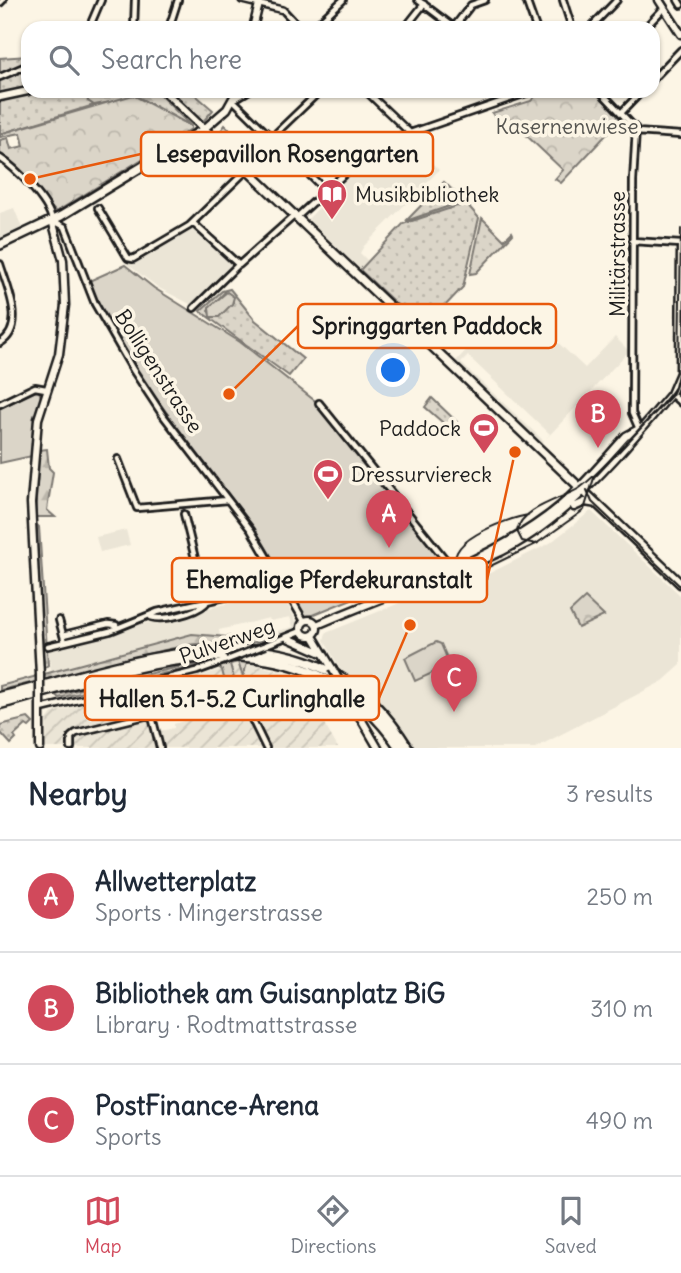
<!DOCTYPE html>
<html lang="en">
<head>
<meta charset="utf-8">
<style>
	body { margin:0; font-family:Delius,sans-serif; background:#f6f6f7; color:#1f2937 }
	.you { position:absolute; left:394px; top:371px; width:24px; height:24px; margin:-18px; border:5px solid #fff; border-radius:50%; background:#1a73e8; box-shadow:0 0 0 10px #1a73e833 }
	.badge { display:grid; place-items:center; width:46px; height:46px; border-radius:50%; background:#d1495b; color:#fff; font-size:23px; font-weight:700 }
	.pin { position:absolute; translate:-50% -58px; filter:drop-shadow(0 2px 4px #0008) }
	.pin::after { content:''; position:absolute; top:37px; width:24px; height:21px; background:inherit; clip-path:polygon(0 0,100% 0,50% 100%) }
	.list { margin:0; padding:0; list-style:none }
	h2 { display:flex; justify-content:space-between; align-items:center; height:91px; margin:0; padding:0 28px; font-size:30px }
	h2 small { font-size:23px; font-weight:400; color:#747a83 }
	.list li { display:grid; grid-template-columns:46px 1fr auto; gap:21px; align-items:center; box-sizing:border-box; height:112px; padding:0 28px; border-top:2px solid #e0e1e3 }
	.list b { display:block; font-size:26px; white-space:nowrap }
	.list p { margin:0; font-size:23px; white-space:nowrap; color:#747a83 }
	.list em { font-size:23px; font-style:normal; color:#747a83 }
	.icon { flex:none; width:38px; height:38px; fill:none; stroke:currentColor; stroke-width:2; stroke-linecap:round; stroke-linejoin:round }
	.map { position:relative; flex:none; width:681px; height:748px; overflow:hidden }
	.search { position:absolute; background:#fff; box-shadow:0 2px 5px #0004; left:21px; right:21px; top:21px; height:77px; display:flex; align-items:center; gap:18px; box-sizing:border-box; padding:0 24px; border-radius:21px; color:#747a83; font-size:26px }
	.sheet { height:427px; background:#fff }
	nav { display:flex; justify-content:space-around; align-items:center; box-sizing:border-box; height:98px; border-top:2px solid #e0e1e3; background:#fff; font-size:19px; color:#747a83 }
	nav a { display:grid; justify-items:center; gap:4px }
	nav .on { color:#d1495b }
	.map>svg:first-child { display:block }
	.built { fill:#ebe5d6; fill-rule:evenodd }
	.industrial { fill:url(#industrial-furrows) }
	.grass { fill:url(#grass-dots); stroke:#7c7872; stroke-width:2; fill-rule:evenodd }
	.forest { fill:url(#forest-firs); stroke:#7c7872; stroke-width:2 }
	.park { fill:url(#park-crowns); stroke:#7c7872; stroke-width:2 }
	.pitch { fill:#dbd5c8; stroke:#7c7872; stroke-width:2 }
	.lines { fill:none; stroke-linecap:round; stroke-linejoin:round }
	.street-casing { stroke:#1c1c1c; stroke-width:10 }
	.secondary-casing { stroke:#1c1c1c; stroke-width:11 }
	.primary-casing { stroke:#1c1c1c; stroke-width:12 }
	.highway-casing { stroke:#1c1c1c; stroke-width:13 }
	.street { stroke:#fcf5e5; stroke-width:4.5 }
	.secondary { stroke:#fcf5e5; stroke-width:6 }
	.primary { stroke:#fcf5e5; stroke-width:7 }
	.highway { stroke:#fcf5e5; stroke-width:8 }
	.tram { stroke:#1c1c1c; stroke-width:2 }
	.street-bridge-casing { stroke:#1c1c1c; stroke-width:10; stroke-linecap:butt }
	.secondary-bridge-casing { stroke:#1c1c1c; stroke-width:11; stroke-linecap:butt }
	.street-bridge { stroke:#fcf5e5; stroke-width:4.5 }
	.secondary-bridge { stroke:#fcf5e5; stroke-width:6 }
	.labels { text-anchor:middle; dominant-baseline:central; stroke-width:7; stroke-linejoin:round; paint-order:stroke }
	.park-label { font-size:21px; fill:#555450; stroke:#fcf5e5 }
	.poi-label { font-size:21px; fill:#1c1c1c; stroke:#fcf5e5; text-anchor:start }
	.street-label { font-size:21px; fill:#1c1c1c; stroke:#fcf5e5 }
	.leader { fill:none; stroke:#e8590c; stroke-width:2.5 }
	.callout-dot { fill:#e8590c; stroke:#fcf5e5; stroke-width:2.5 }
	.callout { fill:#fcf5e5; stroke:#e8590c; stroke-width:2.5 }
	.callout-label { font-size:23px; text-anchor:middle; font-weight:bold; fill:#1c1c1c }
</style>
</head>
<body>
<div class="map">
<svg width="681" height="748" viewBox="0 0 681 748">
	<defs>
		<pattern id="industrial-furrows" width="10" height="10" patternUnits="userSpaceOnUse" patternTransform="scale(1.75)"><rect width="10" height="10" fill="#ebe5d6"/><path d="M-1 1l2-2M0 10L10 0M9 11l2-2" fill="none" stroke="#c9c4b7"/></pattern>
		<pattern id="grass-dots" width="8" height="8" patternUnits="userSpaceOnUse" patternTransform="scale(1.75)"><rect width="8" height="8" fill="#dbd5c8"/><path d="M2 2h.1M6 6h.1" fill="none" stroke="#bbb6ab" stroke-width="1.8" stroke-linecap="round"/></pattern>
		<pattern id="forest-firs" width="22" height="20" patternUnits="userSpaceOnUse" patternTransform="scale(1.75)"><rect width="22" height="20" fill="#dbd5c8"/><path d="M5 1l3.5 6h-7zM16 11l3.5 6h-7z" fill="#bbb6ab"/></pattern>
		<pattern id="park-crowns" width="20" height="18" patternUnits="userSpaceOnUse" patternTransform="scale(1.75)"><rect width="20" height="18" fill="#dbd5c8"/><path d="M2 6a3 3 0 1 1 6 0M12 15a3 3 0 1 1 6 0" fill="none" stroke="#bbb6ab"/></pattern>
	</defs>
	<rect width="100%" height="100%" fill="#fcf5e5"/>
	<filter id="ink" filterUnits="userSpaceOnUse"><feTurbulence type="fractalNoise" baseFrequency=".0143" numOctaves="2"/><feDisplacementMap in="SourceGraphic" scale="14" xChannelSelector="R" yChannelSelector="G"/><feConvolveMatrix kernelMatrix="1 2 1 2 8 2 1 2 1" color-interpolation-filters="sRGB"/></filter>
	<g filter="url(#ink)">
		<path class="built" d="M405 137 439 170 364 246 360 253 368 261 360 269 308 219 363 162Z
			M14 208 22 228 0 239V213Z
			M193 226 233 264 231 271 192 305 159 288 127 264 164 245Z
			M517 304 585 368 615 337 629 351 542 443 456 361 473 343 485 338ZM468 356 550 434 544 441 461 363Z
			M591 511 681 596V665L663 681 535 748H415L380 704 344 676 324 640 326 633 461 578 474 581 550 543Z
			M126 530 130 545 100 552 96 537Z
			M280 591 298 624 297 629 272 638 269 633 293 627 290 617 270 621 269 618 219 630 220 636 192 634 51 672 48 647Z"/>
		<path class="industrial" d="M238 662 243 676 247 663 303 676 306 692 338 748H46L47 720 52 713 142 689 153 733 174 728V724L183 721 179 706 194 702 188 680 222 669 234 679 229 664Z"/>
		<path class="grass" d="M28 56V91H87L88 101 94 105 0 134V58Z
			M164 91H191L213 110 200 125Z
			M225 125 263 162 254 171 218 135Z
			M444 182 464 201 406 221Z
			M466 203 479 218 463 287 423 329 360 270 403 224Z
			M482 218 504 240 512 232 513 234 476 273 470 274Z
			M230 289 255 320 303 359 289 376 200 311 222 291ZM225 292 233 302 212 318 208 310Z
			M432 398 457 422 450 429 425 407Z
			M34 522 39 527 48 665 44 668Z
			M28 718 33 723 29 727 26 725 14 736 16 739 11 744 0 732V725Z"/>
		<path class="forest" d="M87 91H156L191 126 138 97 94 105 88 101Z
			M47 449 49 468 53 472 47 510 55 517H35L39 450Z
			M268 630 272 638C246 648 216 640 188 645 125 658 63 676 0 690V686L192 634 227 637Z
			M236 660 247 663 243 677 238 662 230 664 234 679 225 682 222 670 214 662 59 698 55 695 183 666Z"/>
		<path class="park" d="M540 91H595L623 117 561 183 555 179 563 170 509 119 502 127 492 113 531 101Z
			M133 95 191 126V129L56 212 0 156V140L8 138 11 149 24 146 21 133 0 137V134Z
			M585 598 604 616 578 628 570 612Z"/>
		<path class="pitch" d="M125 265 154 288 240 342 319 404 447 560 305 618C289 588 274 557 254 529 197 447 127 376 89 281Z
			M227 292 234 297 232 304 219 317H210L209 307Z
			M36 391H39L41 397 32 456 0 463V408Z
			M436 642 441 644 450 665 415 681 405 658Z"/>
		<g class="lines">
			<g class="street-casing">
				<path id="street" d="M242 0 283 10 300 28
					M418 0 455 28
					M526 0 536 28
					M563 0 572 28
					M678 0 681 5
					M0 3 3 0
					M454 27 471 5 485 0
					M89 28 101 0
					M134 28 135 0
					M169 28 178 0
					M313 28 343 0
					M405 28 424 4
					M590 28 617 0
					M645 28 664 8
					M0 77 28 65
					M653 79 681 50
					M248 91 233 100 326 191
					M366 91 409 132
					M600 91 636 129 633 181 632 413 639 429
					M622 112 642 91
					M636 132 681 135
					M271 138 320 91
					M0 158C16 168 49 202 52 220L65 227 95 304 133 370 162 414 251 530 304 621
					M98 208 128 258 133 259 189 226 247 170
					M297 217 362 158 393 139 532 91
					M193 223 239 265 295 215
					M632 241 681 244
					M0 264C7 287 27 327 0 343
					M194 308 238 265
					M671 394 681 403
					M319 403 453 569
					M0 404 35 387 46 389
					M118 459 137 508 228 500
					M184 514 206 603
					M151 617C164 621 195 613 205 604
					M63 635 108 624 116 625
					M65 642 110 631 157 612 284 584
					M266 645 301 631
					M48 646 65 642 59 620
					M143 682 160 748
					M41 709 197 671 227 660
					M71 748V737L76 733 231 695 244 703 266 748"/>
			</g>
			<g class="secondary-casing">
				<path id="secondary" d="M659 0 681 34
					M253 28 260 0
					M164 91 204 129 227 109 237 91
					M0 97 28 91
					M574 507 585 502 597 504
					M458 567C545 549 616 458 671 394L680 373 681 246
					M301 628a8 8 0 1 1 16 0a8 8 0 1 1-16 0Z
					M317 625C395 591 495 561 560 506 584 485 605 459 626 436L637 430
					M313 636 332 668
					M288 638 324 654
					M40 675 31 503 38 419 59 354 65 305 63 260 52 220
					M40 703V748
					M353 705 378 748"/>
			</g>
			<g class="primary-casing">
				<path id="primary" d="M0 245 61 216 204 129 681 584"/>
			</g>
			<g class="highway-casing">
				<path id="highway" d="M0 697C142 662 310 589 408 748
					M0 704C141 668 297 599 400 748"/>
			</g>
			<use href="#street" class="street"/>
			<use href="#secondary" class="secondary"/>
			<use href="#primary" class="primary"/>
			<use href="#highway" class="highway"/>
			<path class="tram" d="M664 0 681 27
				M681 229 679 370 675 387C667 401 591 482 578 489 561 499 521 508 517 531L522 541 536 544 584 510 594 478 672 395 681 373
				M587 490 592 502 681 587
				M528 515C509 518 431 545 463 572L476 573 538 543"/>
			<g class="street-bridge-casing">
				<path id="street-bridge" d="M227 660 266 645"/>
			</g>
			<g class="secondary-bridge-casing">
				<path id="secondary-bridge" d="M332 668 353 705
					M40 675V703"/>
			</g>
			<use href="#street-bridge" class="street-bridge"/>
			<use href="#secondary-bridge" class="secondary-bridge"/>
		</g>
	</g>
	<defs>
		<g id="library-pin" transform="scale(1.575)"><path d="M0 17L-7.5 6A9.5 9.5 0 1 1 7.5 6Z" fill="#d1495b" stroke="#fcf5e5"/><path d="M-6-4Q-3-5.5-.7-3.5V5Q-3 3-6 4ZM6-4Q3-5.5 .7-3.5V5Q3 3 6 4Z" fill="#fff"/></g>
		<g id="stadium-pin" transform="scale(1.575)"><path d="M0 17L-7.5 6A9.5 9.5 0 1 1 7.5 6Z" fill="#d1495b" stroke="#fcf5e5"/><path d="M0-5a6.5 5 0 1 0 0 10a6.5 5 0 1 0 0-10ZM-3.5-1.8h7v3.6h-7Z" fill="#fff"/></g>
	</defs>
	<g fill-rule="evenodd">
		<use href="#library-pin" x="332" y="194"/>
		<use href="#stadium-pin" x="484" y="428"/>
		<use href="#stadium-pin" x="328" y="474"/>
	</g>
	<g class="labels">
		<g class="park-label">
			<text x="567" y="126">Kasernenwiese</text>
		</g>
		<g class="poi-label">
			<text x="355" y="194">Musikbibliothek</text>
			<text x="461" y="428" text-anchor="end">Paddock</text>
			<text x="351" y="474">Dressurviereck</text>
		</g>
		<g class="street-label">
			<text transform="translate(617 254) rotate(-90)">Militärstrasse</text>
			<text transform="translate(159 371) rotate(57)">Bolligenstrasse</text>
			<text transform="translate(227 641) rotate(-19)">Pulverweg</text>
		</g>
	</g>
	<path class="leader" d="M30 179L141 154M229 394L298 326M515 452L487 580M410 625L379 698"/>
	<g class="callout-dot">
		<circle cx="30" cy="179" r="7"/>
		<circle cx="229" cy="394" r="7"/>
		<circle cx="515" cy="452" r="7"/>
		<circle cx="410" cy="625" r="7"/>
	</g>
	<g class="callout">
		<rect x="141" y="132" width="292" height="44" rx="7"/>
		<rect x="298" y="304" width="258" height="44" rx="7"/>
		<rect x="172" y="558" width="315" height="44" rx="7"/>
		<rect x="85" y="676" width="294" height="44" rx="7"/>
	</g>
	<g class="callout-label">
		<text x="287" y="162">Lesepavillon Rosengarten</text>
		<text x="427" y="334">Springgarten Paddock</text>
		<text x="329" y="588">Ehemalige Pferdekuranstalt</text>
		<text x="232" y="707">Hallen 5.1-5.2 Curlinghalle</text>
	</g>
</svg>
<div class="you"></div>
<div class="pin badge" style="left:389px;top:548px">A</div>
<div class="pin badge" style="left:598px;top:448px">B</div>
<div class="pin badge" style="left:454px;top:712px">C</div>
<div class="search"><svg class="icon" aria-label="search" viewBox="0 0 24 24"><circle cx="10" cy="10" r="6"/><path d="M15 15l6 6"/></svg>Search here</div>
</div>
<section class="sheet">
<h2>Nearby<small>3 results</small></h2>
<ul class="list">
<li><span class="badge">A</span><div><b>Allwetterplatz</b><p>Sports · Mingerstrasse</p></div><em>250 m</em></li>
<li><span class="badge">B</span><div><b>Bibliothek am Guisanplatz BiG</b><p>Library · Rodtmattstrasse</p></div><em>310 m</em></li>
<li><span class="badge">C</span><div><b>PostFinance-Arena</b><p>Sports</p></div><em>490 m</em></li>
</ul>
</section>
<nav>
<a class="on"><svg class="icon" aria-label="map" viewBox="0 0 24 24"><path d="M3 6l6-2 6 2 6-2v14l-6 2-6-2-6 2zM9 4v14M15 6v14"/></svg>Map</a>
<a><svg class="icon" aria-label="directions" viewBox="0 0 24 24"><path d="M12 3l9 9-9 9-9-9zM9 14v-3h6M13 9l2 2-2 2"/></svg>Directions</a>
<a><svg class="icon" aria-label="saved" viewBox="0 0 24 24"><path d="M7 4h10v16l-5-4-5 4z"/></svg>Saved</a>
</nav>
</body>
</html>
